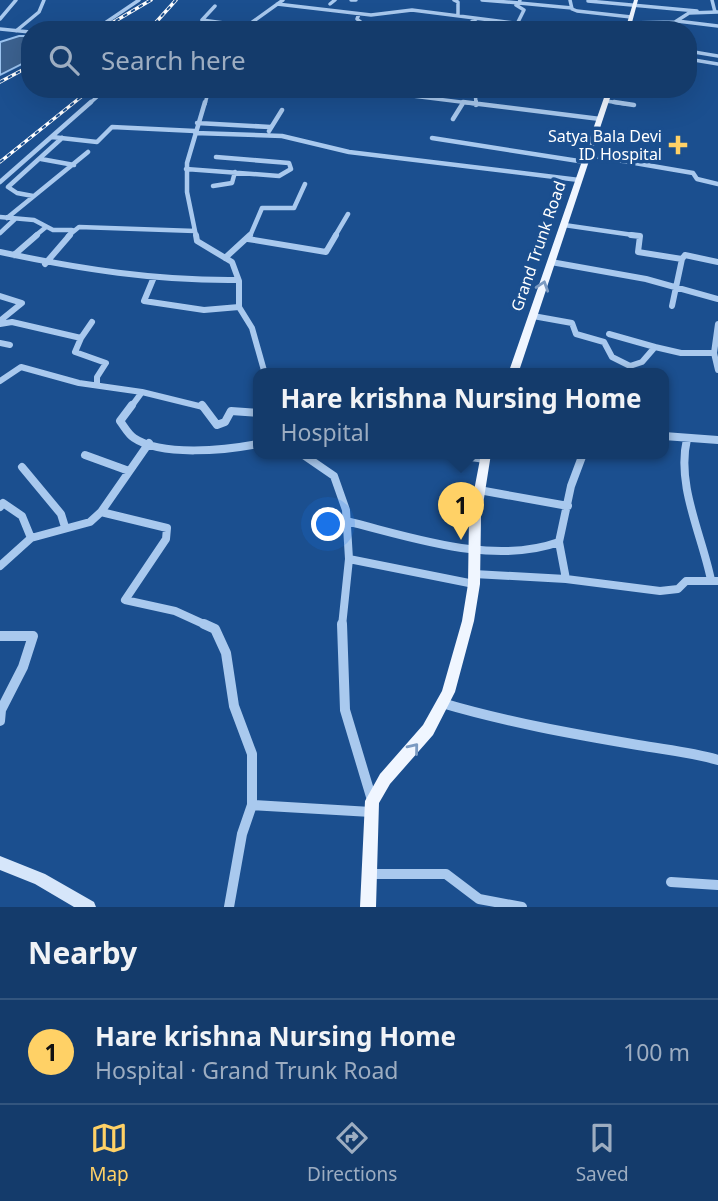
<!DOCTYPE html>
<html lang="en">
<head>
<meta charset="utf-8">
<style>
	body { margin:0; font-family:"Noto Sans",sans-serif; background:#1d4271; color:#f1f3f6 }
	.you { position:absolute; left:329px; top:525px; width:24px; height:24px; margin:-18px; border:5px solid #fff; border-radius:50%; background:#1a73e8; box-shadow:0 0 0 10px #1a73e833 }
	.badge { display:grid; place-items:center; width:46px; height:46px; border-radius:50%; background:#ffd166; color:#111; font-size:23px; font-weight:700 }
	.pin { position:absolute; translate:-50% -58px; filter:drop-shadow(0 2px 4px #0008) }
	.pin::after { content:''; position:absolute; top:37px; width:24px; height:21px; background:inherit; clip-path:polygon(0 0,100% 0,50% 100%) }
	.popup { position:absolute; left:253px; top:368px; width:416px; height:91px; box-sizing:border-box; display:grid; place-content:center; border-radius:14px; background:#143b6b; filter:drop-shadow(0 2px 5px #0005); font-size:23px; white-space:nowrap; color:#9dadc1 }
	.popup b { font-size:26px; color:#f1f3f6 }
	.popup::after { content:''; position:absolute; left:50%; top:100%; margin-left:-14px; border:14px solid transparent; border-top-color:#143b6b }
	.list { margin:0; padding:0; list-style:none }
	h2 { display:flex; justify-content:space-between; align-items:center; height:91px; margin:0; padding:0 28px; font-size:30px }
	h2 small { font-size:23px; font-weight:400; color:#9dadc1 }
	.list li { display:grid; grid-template-columns:46px 1fr auto; gap:21px; align-items:center; box-sizing:border-box; height:105px; padding:0 28px; border-top:2px solid #33557e }
	.list b { display:block; font-size:26px; white-space:nowrap }
	.list p { margin:0; font-size:23px; white-space:nowrap; color:#9dadc1 }
	.list em { font-size:23px; font-style:normal; color:#9dadc1 }
	.icon { flex:none; width:38px; height:38px; fill:none; stroke:currentColor; stroke-width:2; stroke-linecap:round; stroke-linejoin:round }
	.map { position:relative; flex:none; width:718px; height:907px; overflow:hidden }
	.search { position:absolute; background:#143b6b; box-shadow:0 7px 28px #0002; left:21px; right:21px; top:21px; height:77px; display:flex; align-items:center; gap:18px; box-sizing:border-box; padding:0 24px; border-radius:28px; color:#9dadc1; font-size:26px }
	.sheet { height:196px; background:#143b6b }
	nav { display:flex; justify-content:space-around; align-items:center; box-sizing:border-box; height:98px; border-top:2px solid #33557e; background:#143b6b; font-size:19px; color:#9dadc1 }
	nav a { display:grid; justify-items:center; gap:4px }
	nav .on { color:#ffd166 }
	.map>svg:first-child { display:block }
	.water { fill:#3c6290; stroke:#9cc4f0; stroke-width:2 }
	.lines { fill:none; stroke-linecap:round; stroke-linejoin:round }
	.minor-far4 { stroke:#a9c9ee; stroke-width:3.5 }
	.minor-far3 { stroke:#a9c9ee; stroke-width:4.5 }
	.minor-far2 { stroke:#a9c9ee; stroke-width:6 }
	.minor-far1 { stroke:#a9c9ee; stroke-width:8 }
	.minor { stroke:#a9c9ee; stroke-width:10 }
	.secondary { fill:#d6e6fa; fill-rule:evenodd }
	.primary { fill:#f0f6ff; fill-rule:evenodd }
	.rail-casing { stroke:#fff; stroke-width:3.5 }
	.rail { stroke:#1b4f8f; stroke-width:2; stroke-dasharray:4.5; stroke-linecap:butt }
	.oneway { stroke:#7b9ac1 }
	.poi-dot { fill:#ffd166; stroke:#1b4f8f; stroke-width:2.5 }
	.labels { text-anchor:middle; dominant-baseline:central; stroke-width:7; stroke-linejoin:round; paint-order:stroke }
	.far-poi-label { font-size:16px; fill:#fff; stroke:#1b4f8f; text-anchor:end }
	.far-street-label { font-size:16px; fill:#fff; stroke:#1b4f8f }
</style>
</head>
<body>
<div class="map">
<svg width="718" height="907" viewBox="0 0 718 907">
	<rect width="100%" height="100%" fill="#1b4f8f"/>
	<path class="water" d="M19 36H30V60L0 75V42Z"/>
	<g class="lines">
		<path class="minor-far4" d="M351 0H356
			M454 0 458 2V16
			M482 0 519 3
			M520 0 519 3 572 8
			M570 0 572 9 577 11 631 17
			M712 0 715 12
			M588 1 697 11
			M277 4 371 15 412 10 570 30
			M330 4 335 0
			M516 5 524 10 517 24
			M215 6 202 20 246 26
			M0 19 16 0
			M677 21 718 26
			M629 23 675 22 689 13 718 12
			M467 25 476 19
			M244 28 283 0
			M0 29 30 32
			M87 30 102 25 139 0
			M351 30 362 23 357 19 359 14
			M16 31 39 12 44 0
			M688 51 718 56
			M688 59 718 64
			M475 89 476 104
			M372 91 477 104
			M606 101 626 104
			M89 104 106 89
			M205 104 209 89"/>
		<path class="minor-far3" d="M463 102 600 119
			M476 102V105
			M614 102 634 105
			M453 119 463 103
			M197 123 270 127
			M269 131 282 110
			M195 133 282 136 349 152 579 180
			M52 137 97 142 112 127 195 131
			M432 138 585 162
			M588 155 693 173 697 179 718 184
			M41 159 74 165
			M186 169 279 176 291 169 289 163 216 157
			M0 182 91 102
			M213 186 232 183 235 172
			M33 196 17 193 8 187 62 138
			M0 217 34 220 53 230H72
			M7 218 88 152
			M564 225 640 236
			M0 233 15 219
			M35 236 46 227
			M68 236 79 227 195 231
			M196 236 187 192V163L205 102
			M250 236 262 208H294L305 184
			M335 236 348 214"/>
		<path class="minor-far2" d="M196 235 197 241 232 262 239 281V307L252 328 265 374
			M631 235 640 236 638 252 682 259 685 255 718 262
			M248 239 326 252 336 235
			M0 252C79 269 157 281 238 280
			M14 255 37 235
			M225 258 250 235
			M551 262 646 279 718 299
			M45 264 70 235
			M154 277 144 301 204 310 239 307
			M0 296 22 303 1 320
			M672 306 682 259
			M533 316 572 323 576 334 604 342 612 357 630 366 642 362 655 347 681 353H714L718 324
			M0 324 12 322 81 338 75 352 106 363 97 377V385
			M609 334 655 347
			M81 338 92 322
			M0 343 10 345
			M714 353 718 370
			M0 381 21 367 79 383 142 392
			M131 407 142 392 203 407"/>
		<path class="minor-far1" d="M132 405 120 421C124 426 128 434 134 438 162 457 226 450 258 444
			M202 405 217 425 225 422 231 411 258 413
			M664 436 718 440
			M687 439C676 485 702 535 711 580
			M302 454 334 476 346 510 349 559 342 626
			M450 454 485 459
			M85 455 129 471
			M22 467 61 514 65 527
			M479 490 568 506
			M0 507 3 503 22 516 31 538
			M101 512 149 443
			M346 521C412 537 492 566 559 542
			M349 559 474 584
			M0 566 31 538 90 522 101 512 167 528 166 539 125 600 175 611 208 626
			M474 574 566 579 559 542 571 486 583 454
			M566 579 660 591 678 589 686 581H718"/>
		<path class="minor" d="M204 624 215 629 226 653 234 706 252 754V805L371 812
			M342 624 345 710 372 800
			M0 636H33L23 667 1 710 0 721
			M442 703C506 722 573 734 638 745 666 750 691 752 718 760
			M370 874H446L479 899 522 907
			M671 882 718 885
			M229 907 242 834 252 805"/>
		<path class="secondary" d="M0 856 45 874 94 902 96 907H74L35 884 0 870Z"/>
		<path class="primary" d="M634 0H638L630 30H625Z
			M607 89H613L518 374H508Z
			M481 454H491L481 517 480 584 474 621 455 692 433 735 390 784 379 803 376 907H360L365 801 380 774 423 725 442 691 462 621 468 584 469 517Z"/>
		<g class="rail-casing">
			<path id="rail" d="M100 30 151 0
				M149 30 176 0
				M0 82 30 66
				M0 162 91 89"/>
		</g>
		<use href="#rail" class="rail"/>
	</g>
	<defs><path id="oneway-chevron" d="M-2-3.5L2.5 0L-2 3.5" fill="none" stroke-width="1.6" stroke-linecap="round" stroke-linejoin="round" transform="scale(1.75)"/></defs>
	<g class="oneway">
		<use href="#oneway-chevron" transform="translate(543 286) rotate(-72)"/>
		<use href="#oneway-chevron" transform="translate(414 748) rotate(-51)"/>
	</g>
	<path class="poi-dot" d="M674.5 134.5h7v7h7v7h-7v7h-7v-7h-7v-7h7z"/>
	<g class="labels">
		<g class="far-poi-label">
			<text x="662" y="136">Satya Bala Devi<tspan x="662" dy="18">ID Hospital</tspan></text>
		</g>
		<g class="far-street-label">
			<text transform="translate(538 246) rotate(-71)">Grand Trunk Road</text>
		</g>
	</g>
</svg>
<div class="you"></div>
<div class="pin badge" style="left:461px;top:540px">1</div>
<div class="popup"><b>Hare krishna Nursing Home</b>Hospital</div>
<div class="search"><svg class="icon" aria-label="search" viewBox="0 0 24 24"><circle cx="10" cy="10" r="6"/><path d="M15 15l6 6"/></svg>Search here</div>
</div>
<section class="sheet">
<h2>Nearby<small></small></h2>
<ul class="list">
<li><span class="badge">1</span><div><b>Hare krishna Nursing Home</b><p>Hospital · Grand Trunk Road</p></div><em>100 m</em></li>
</ul>
</section>
<nav>
<a class="on"><svg class="icon" aria-label="map" viewBox="0 0 24 24"><path d="M3 6l6-2 6 2 6-2v14l-6 2-6-2-6 2zM9 4v14M15 6v14"/></svg>Map</a>
<a><svg class="icon" aria-label="directions" viewBox="0 0 24 24"><path d="M12 3l9 9-9 9-9-9zM9 14v-3h6M13 9l2 2-2 2"/></svg>Directions</a>
<a><svg class="icon" aria-label="saved" viewBox="0 0 24 24"><path d="M7 4h10v16l-5-4-5 4z"/></svg>Saved</a>
</nav>
</body>
</html>
